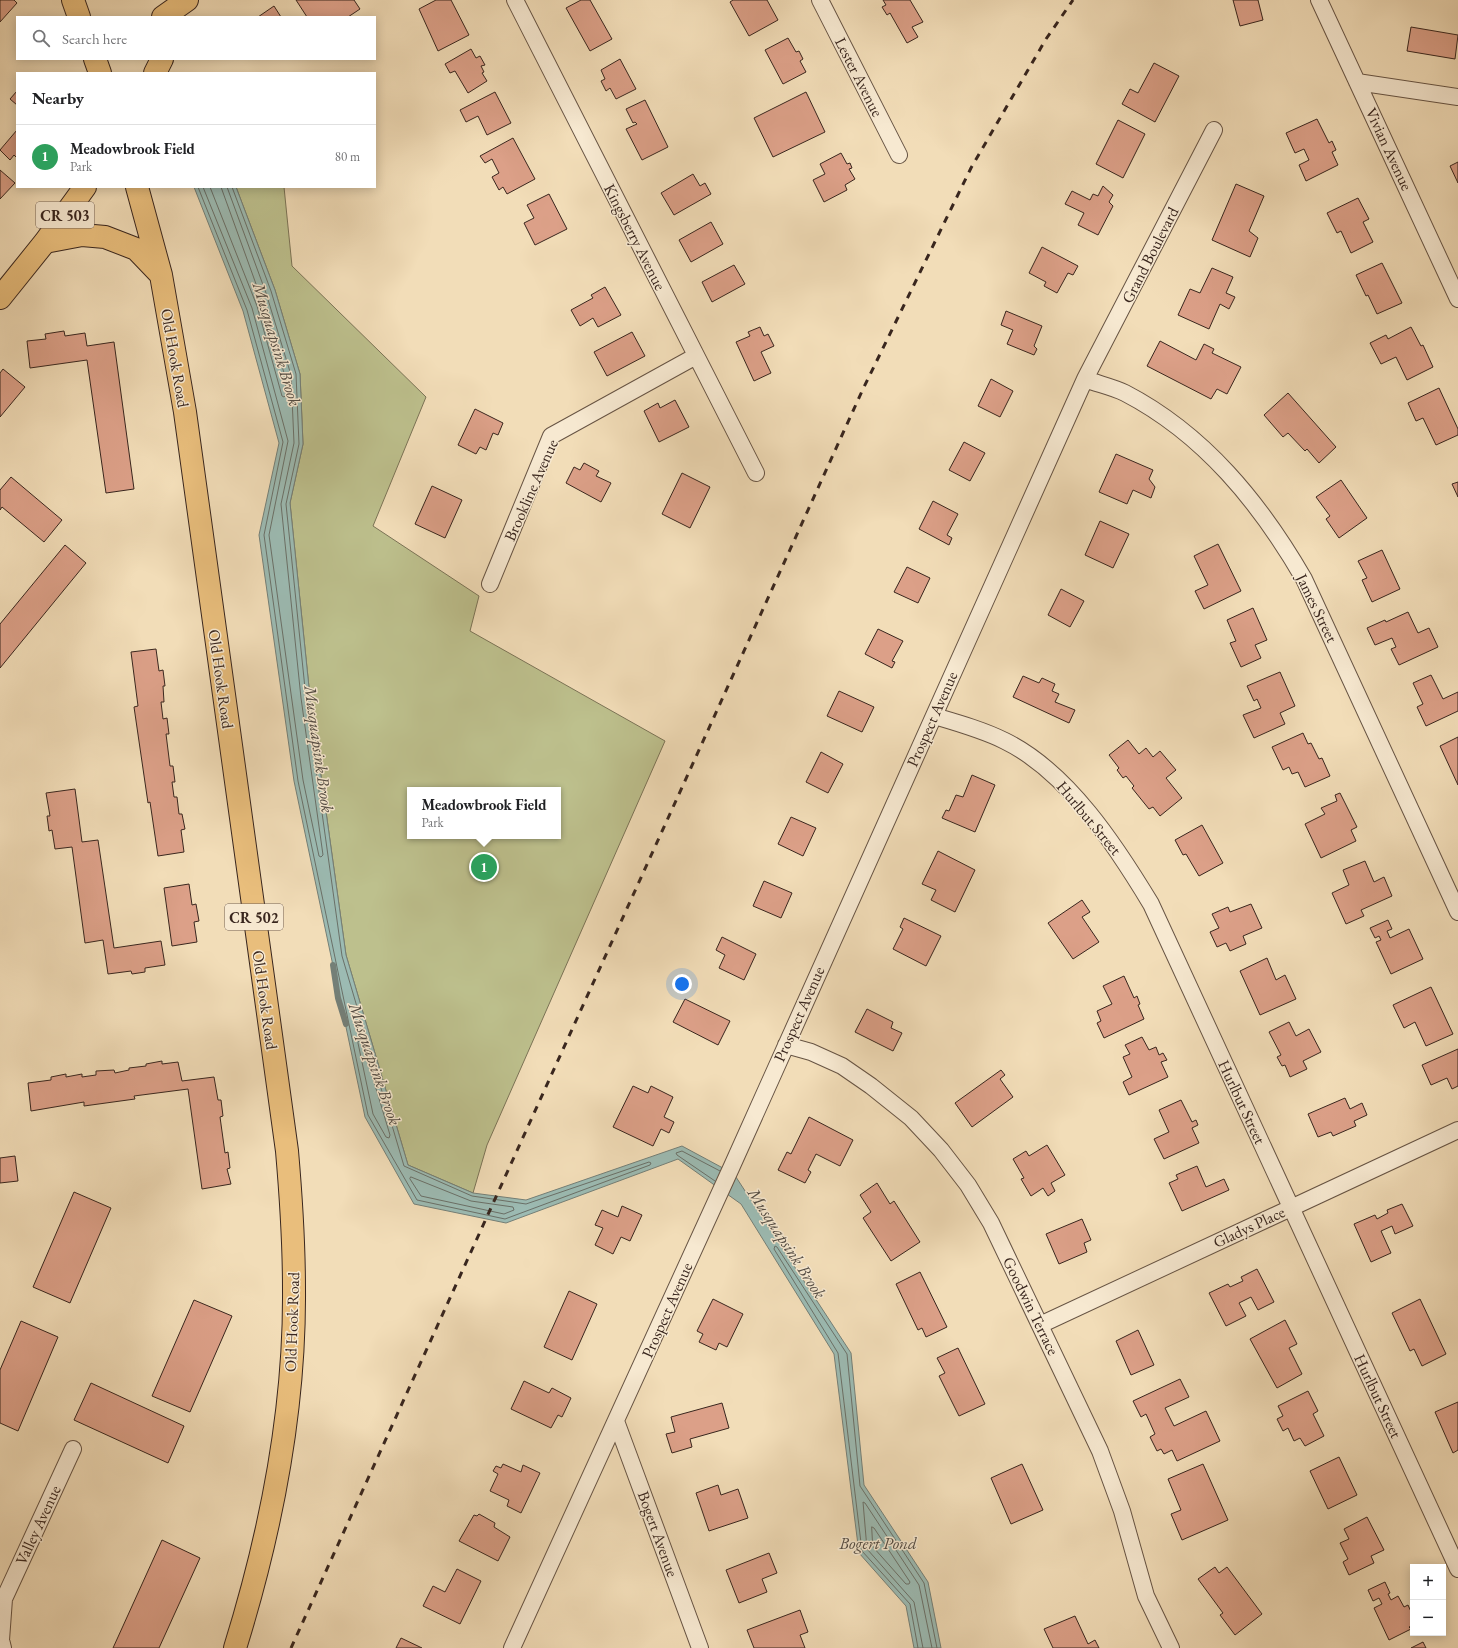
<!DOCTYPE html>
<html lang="en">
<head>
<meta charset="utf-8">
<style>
	body { margin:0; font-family:"EB Garamond",serif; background:#f6f6f6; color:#202124 }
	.controls { position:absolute; right:12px; bottom:12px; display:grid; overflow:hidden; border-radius:0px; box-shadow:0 2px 10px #0003 }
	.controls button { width:36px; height:36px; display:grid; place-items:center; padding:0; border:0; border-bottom:1px solid #e0e0e0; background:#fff; color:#202124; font:20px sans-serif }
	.you { position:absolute; left:682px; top:984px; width:14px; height:14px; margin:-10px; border:3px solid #fff; border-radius:50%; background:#1a73e8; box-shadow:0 0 0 6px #1a73e833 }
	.badge { display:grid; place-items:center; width:26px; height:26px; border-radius:50%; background:#2563eb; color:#fff; font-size:13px; font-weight:700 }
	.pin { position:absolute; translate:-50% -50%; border:2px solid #fff; box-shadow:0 1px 4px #0006 }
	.popup { position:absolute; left:407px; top:787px; width:154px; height:52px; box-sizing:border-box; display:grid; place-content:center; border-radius:0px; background:#fff; filter:drop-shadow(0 1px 3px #0005); font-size:13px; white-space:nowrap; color:#757577 }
	.popup b { font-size:15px; color:#202124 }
	.popup::after { content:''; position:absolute; left:50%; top:100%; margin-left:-8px; border:8px solid transparent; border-top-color:#fff }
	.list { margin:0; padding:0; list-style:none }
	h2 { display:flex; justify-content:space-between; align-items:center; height:52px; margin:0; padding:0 16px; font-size:17px }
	h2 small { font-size:13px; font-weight:400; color:#757577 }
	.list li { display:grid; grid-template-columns:26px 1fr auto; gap:12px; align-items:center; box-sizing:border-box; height:64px; padding:0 16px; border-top:1px solid #e0e0e0 }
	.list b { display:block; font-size:15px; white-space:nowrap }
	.list p { margin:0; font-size:13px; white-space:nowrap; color:#757577 }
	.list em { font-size:13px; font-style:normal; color:#757577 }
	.icon { flex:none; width:22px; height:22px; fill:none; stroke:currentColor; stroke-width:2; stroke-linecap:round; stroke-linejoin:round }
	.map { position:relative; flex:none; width:1458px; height:1648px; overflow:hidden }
	.search { position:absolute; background:#fff; box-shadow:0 2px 10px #0003; left:16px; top:16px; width:360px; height:44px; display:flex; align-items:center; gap:10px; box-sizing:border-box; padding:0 14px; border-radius:0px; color:#757577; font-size:15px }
	.panel { position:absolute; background:#fff; box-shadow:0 2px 10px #0003; left:16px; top:72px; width:360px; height:116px; border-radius:0px }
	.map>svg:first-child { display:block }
	.green { fill:#bdc08d; stroke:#7b7356; fill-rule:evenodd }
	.water { fill:#9cbbb3; stroke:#747f77 }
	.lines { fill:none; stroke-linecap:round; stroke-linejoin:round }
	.shore { stroke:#6a7068; stroke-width:1 }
	.stream { stroke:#747f77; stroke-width:6 }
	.building { fill:#dca088; stroke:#39261e }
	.street-casing { stroke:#675444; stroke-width:18 }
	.primary-casing { stroke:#39261e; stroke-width:24 }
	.street { stroke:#f7e9d1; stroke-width:16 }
	.primary { stroke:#e9be7c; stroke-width:22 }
	.rail { stroke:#39261e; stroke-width:3; stroke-dasharray:7 7; stroke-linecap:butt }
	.labels { text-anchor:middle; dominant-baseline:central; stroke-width:3; stroke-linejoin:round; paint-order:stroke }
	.shield { fill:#f7e9d1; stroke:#726054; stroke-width:1 }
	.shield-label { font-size:15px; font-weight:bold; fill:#39261e }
	.street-label { font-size:16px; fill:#39261e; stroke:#f7e9d1 }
	.water-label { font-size:17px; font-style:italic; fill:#524b43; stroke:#f7e9d1 }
</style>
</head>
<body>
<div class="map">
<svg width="1458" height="1648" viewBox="0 0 1458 1648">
	<rect width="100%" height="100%" fill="#f2ddb8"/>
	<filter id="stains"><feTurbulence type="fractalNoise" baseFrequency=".005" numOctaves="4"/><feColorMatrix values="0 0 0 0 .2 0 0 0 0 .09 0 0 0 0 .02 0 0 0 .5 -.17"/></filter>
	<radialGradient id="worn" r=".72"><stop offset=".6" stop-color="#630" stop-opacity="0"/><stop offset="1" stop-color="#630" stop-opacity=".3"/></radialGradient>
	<path class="green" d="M236 187H284L292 266 426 397 373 526 479 596 470 631 665 741 487 1145 473 1193 408 1165 346 955 310 697 290 503 303 444 300 374 275 290ZM410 790H558V836H410Z"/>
	<path class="water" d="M194 187H236L275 290 300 374 303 444 290 503 310 697 346 955 408 1165 473 1193 526 1200 682 1146 734 1174 851 1353 864 1485 928 1582 941 1648H914L906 1606 859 1553 834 1354 741 1204 678 1159 506 1223 414 1204 365 1117 294 781 259 535 279 443 243 311Z"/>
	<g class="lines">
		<path class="shore" d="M198 187 247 310 283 442 264 535 298 781 368 1115 417 1200 505 1219 650 1165 651 1163 649 1162 526 1204 472 1196 404 1166 342 956 306 698 286 504 299 444 296 374 271 291 232 187
			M203 187 252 308 288 441 269 535 303 780 319 856 321 857 323 855 301 698 281 504 294 443 291 375 266 293 227 187
			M210 187 257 306 282 396 284 397 286 395 285 376 260 295 221 187
			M360 1040 362 1042 390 1135 389 1138 386 1137 373 1114 358 1043Z
			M411 1177 471 1201 513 1207 514 1210 504 1214 421 1196 410 1179Z
			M715 1181 677 1155 676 1153 682 1151 720 1171
			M872 1527 874 1528 910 1582 909 1584H906L873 1547Z
			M918 1648 910 1604 862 1551 838 1353 774 1249 775 1246 777 1247 847 1354 860 1486 924 1583 937 1648
			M923 1648 914 1602 867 1549 863 1502 865 1503 919 1585 932 1648"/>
		<path class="stream" d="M333 965 338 998 346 1024"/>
	</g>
	<path class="building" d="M0 0H14L17 3 0 22Z
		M296 0H354L360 9 348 17H307Z
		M436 0H451L469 35 438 51 419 9Z
		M581 0H590L612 39 590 51 566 8Z
		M733 0H767L778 20 749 36 730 2Z
		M883 0H910L923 22 912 27 918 37 907 43 890 13 887 15 882 7 886 5Z
		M1233 0H1258L1263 20 1240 26Z
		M274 6 281 17H258Z
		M1411 27 1458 35 1455 59 1407 51Z
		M788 38 796 52 799 51 803 59 800 61 806 72 783 84 765 50Z
		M471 49 476 58 480 56 485 65 481 66 484 72 482 73 487 81 468 93 455 71 450 73 445 64Z
		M620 59 636 89 616 99 610 88 606 91 601 81 605 79 601 70Z
		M1154 63 1179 76 1155 122 1122 104 1130 89 1138 93Z
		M17 91V105L10 99Z
		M495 92 511 123 487 135 478 116 466 122 460 110Z
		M806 92 825 132 773 157 754 118Z
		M645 100 668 147 642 160 626 129 637 124 635 122 633 123 626 109Z
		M1317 119 1329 143 1332 141 1336 150 1332 152 1338 165 1306 181 1299 165 1309 160 1304 149 1295 153 1286 133Z
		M1118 120 1145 134 1123 178 1096 164Z
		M17 130V158L14 155 10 160 0 150Z
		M513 138 535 179 507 194 503 187 499 190 492 177 499 173 492 159 485 163 480 156Z
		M841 153 847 164 850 163 852 168 849 169 855 179 845 185 847 190 824 202 813 180 825 174 820 164Z
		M1458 162V183L1450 166Z
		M0 170 15 183 0 199Z
		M693 174 700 186 705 183 711 194 674 215 661 193Z
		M1236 184 1264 196 1249 231 1258 238 1250 257 1212 240Z
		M1103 186 1113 195 1109 202 1113 206 1098 235 1078 225 1084 213 1065 204 1072 191 1090 200 1093 194 1098 196Z
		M549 194 567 229 535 245 524 223 534 218 527 205Z
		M1358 198 1369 219 1363 222 1373 242 1351 253 1341 231 1337 233 1327 213Z
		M711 222 723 244 691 262 679 240Z
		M1042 247 1078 266 1073 275 1068 273 1057 293 1044 286 1046 282 1029 273Z
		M1382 263 1402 303 1377 314 1368 295 1366 296 1356 275Z
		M734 265 745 284 712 302 702 282Z
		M1212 268 1233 277 1226 293 1235 297 1229 309 1220 304 1209 329 1178 315 1190 289 1200 293Z
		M605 287 621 315 598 327 593 318 580 326 571 310 593 298 591 295Z
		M1006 311 1042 326 1034 346 1037 349 1034 355 1007 344 1013 330 1001 325Z
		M760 327 764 336 768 334 774 346 761 352 771 373 754 381 736 342 750 336 748 332Z
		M1411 327 1421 346 1423 345 1433 367 1407 380 1396 357 1381 364 1370 343 1386 335 1388 339Z
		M64 331 65 336 85 333 87 346 114 342 134 489 106 493 87 360 30 368 27 341 46 339 45 334Z
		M632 332 645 356 607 376 594 352Z
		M1160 341 1196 360 1204 344 1214 349 1212 353 1241 367 1227 394 1217 389 1211 399 1147 366Z
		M3 369 25 387 0 417V373Z
		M991 379 1013 391 1000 417 978 406Z
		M1439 388 1458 429V435L1436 445 1423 418 1416 421 1408 403Z
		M1288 393 1336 447 1319 463 1307 449 1305 451 1288 433 1283 437 1264 415Z
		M675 400 689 427 659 442 644 411 658 403 660 408Z
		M475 409 503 423 498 435 493 433 486 450 480 447 476 454 458 445Z
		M964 442 985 453 970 481 949 470Z
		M1116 454 1153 470 1149 479 1155 487 1151 498 1133 490 1127 504 1099 492Z
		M584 463 599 471 596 476 611 483 601 502 566 483 574 467 580 470Z
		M682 473 710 487 690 528 662 514Z
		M11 477 62 520 44 542 2 507 0 510V490Z
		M1341 480 1367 518 1339 538 1326 519 1330 516 1316 497Z
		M1458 482V497L1452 484Z
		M432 486 462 500 445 538 415 524Z
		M933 501 958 514 947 535 952 538 949 545 919 529Z
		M1100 521 1129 534 1113 568 1085 555Z
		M1218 544 1241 591 1204 609 1195 591 1208 585 1194 556Z
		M65 545 86 563 0 668V624Z
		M1382 550 1400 589 1372 602 1362 580 1367 578 1358 561Z
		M907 567 930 578 918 603 894 592Z
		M1061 589 1084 601 1070 627 1048 615Z
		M1253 608 1267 640 1255 645 1261 658 1241 667 1230 643 1236 641 1227 620Z
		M1408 612 1418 633 1429 628 1438 647 1399 665 1391 649 1396 647 1392 638 1375 645 1367 628 1385 620 1386 622Z
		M878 629 903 641 892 661 895 662 892 668 865 654Z
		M156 649 159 671 163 670 165 686H163L164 702H161L163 719 167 718 169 734H166L170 766H173L175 782H172L174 797H177L179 814H182L185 829 181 830 184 852 158 856 150 802 148 803 134 707 138 706 131 652Z
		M1280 672 1295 706 1280 713 1285 724 1254 738 1243 715 1261 708 1257 699 1254 701 1247 686Z
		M1431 675 1443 699 1458 692V711L1426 726 1417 707 1423 704 1413 683Z
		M1023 676 1039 683 1042 678 1055 684 1052 691 1059 694 1055 702 1075 710 1069 723 1013 697Z
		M839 691 874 707 862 732 827 716Z
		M1303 733 1308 744 1311 743 1319 759 1322 758 1330 776 1305 787 1298 772 1292 774 1289 767 1283 770 1272 747Z
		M1458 737V785L1440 746Z
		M1128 740 1139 754 1146 748 1153 757 1160 751 1176 770 1166 778 1182 798 1160 816 1153 807 1149 809 1132 788 1134 786 1126 776 1123 778 1117 770 1119 768 1109 755Z
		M821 752 843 764 828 793 806 782Z
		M972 775 995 785 975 832 942 818 946 810 949 811 956 795 963 797Z
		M75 789 82 842 98 840 114 948 161 941 165 965 145 968V972L132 974 131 971 108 974 103 940 85 943 72 847 55 849 52 830 49 831 47 816H50L46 793Z
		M1340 793 1357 827 1351 830 1356 841 1321 858 1305 824 1325 814 1321 808 1337 801 1335 795Z
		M791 817 816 828 803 856 778 844Z
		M1202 825 1223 863 1199 876 1186 854 1183 855 1175 840Z
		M938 851 975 870 955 912 931 900 936 890 922 884Z
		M1365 861 1374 882 1384 877 1392 896 1361 910 1364 916 1346 924 1332 893 1349 885 1343 870Z
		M764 881 792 893 781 918 753 906Z
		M189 884 192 905 196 904 199 921 194 922 197 942 172 946 164 888Z
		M1082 900 1090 912 1082 917 1099 942 1073 959 1048 923Z
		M1251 904 1262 928 1243 936 1246 944 1230 951 1226 943 1217 947 1210 932 1219 928 1212 914 1228 907 1230 912Z
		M904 918 941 936 926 966 893 949 903 929 900 927Z
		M1388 920 1392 929 1387 931 1390 938 1409 929 1423 959 1391 974 1376 942 1381 940 1379 936 1375 938 1370 928Z
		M722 937 756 954 744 980 719 968 725 955 716 950Z
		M1267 958 1276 980 1285 975 1296 999 1260 1015 1240 971Z
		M1124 976 1134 998 1137 996 1140 1004 1138 1005 1144 1019 1104 1038 1097 1023 1101 1021 1097 1011 1112 1004 1103 986Z
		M1431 987 1453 1034 1426 1046 1415 1022 1404 1028 1393 1005Z
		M685 999 730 1021 718 1045 673 1022Z
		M867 1009 893 1022 891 1028 902 1033 893 1051 855 1032Z
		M1289 1022 1296 1036 1309 1029 1321 1052 1303 1061 1307 1069 1290 1077 1285 1065 1282 1066 1277 1057 1281 1055 1269 1032Z
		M1142 1037 1149 1050 1156 1047 1159 1055 1163 1053 1167 1060 1161 1062 1168 1077 1129 1095 1123 1082 1132 1077 1123 1057 1130 1054 1125 1045Z
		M1458 1049V1086L1452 1089 1447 1078 1431 1085 1422 1065Z
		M162 1061V1064L178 1062 182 1081 214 1077 218 1100H221L223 1116 220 1117 225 1153 228 1152 230 1168 227 1169 231 1184 202 1189 188 1089 134 1096 135 1099 84 1106V1102L31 1111 28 1083 51 1080V1077L66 1074V1077L82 1074V1077L96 1075V1071L114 1070 115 1073 129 1070V1068L146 1066V1064Z
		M1001 1070 1005 1075 1000 1079 1013 1097 972 1127 955 1103Z
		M633 1086 648 1093 651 1086 673 1097 664 1117 674 1122 669 1133 661 1129 653 1146 613 1127Z
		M1345 1098 1350 1109 1362 1103 1367 1115 1354 1121 1356 1126 1333 1136 1331 1132 1318 1137 1308 1114Z
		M1181 1100 1192 1122 1196 1120 1198 1125 1192 1128 1199 1143 1164 1159 1154 1139 1169 1132 1159 1110Z
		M809 1117 853 1140 840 1166 816 1154 808 1170 811 1172 805 1183 778 1170 787 1152 791 1154Z
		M1047 1145 1065 1175 1051 1183 1055 1191 1048 1196 1043 1188 1031 1196 1021 1179 1024 1178 1013 1159 1026 1151 1029 1156Z
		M15 1156 18 1181 0 1183V1158Z
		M1197 1166 1206 1187 1224 1179 1229 1190 1182 1211 1169 1183 1178 1179 1176 1175Z
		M877 1183 890 1204 894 1201 920 1242 891 1261 863 1218 871 1212 860 1195Z
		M74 1192 111 1208 70 1303 33 1287Z
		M1402 1204 1413 1226 1395 1234 1392 1226 1381 1231 1391 1253 1371 1262 1354 1224 1375 1215 1377 1219 1388 1213 1387 1210Z
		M622 1206 642 1215 630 1241 621 1237 613 1254 595 1245 603 1228 595 1225 602 1210 618 1217Z
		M1082 1219 1091 1240 1084 1243 1087 1252 1059 1264 1046 1234Z
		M1257 1269 1274 1302 1258 1310 1251 1297 1239 1303 1246 1316 1226 1326 1209 1293 1228 1284 1230 1287 1243 1281 1241 1277Z
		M920 1272 947 1327 926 1337 922 1328 918 1330 896 1284Z
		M569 1291 597 1304 572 1360 544 1347Z
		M713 1299 743 1314 727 1347 719 1343 716 1350 699 1342 703 1334 697 1331Z
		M1420 1299 1446 1354 1422 1366 1414 1349 1410 1351 1392 1313Z
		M194 1300 232 1316 190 1412 152 1396Z
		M1285 1320 1297 1344 1289 1348 1302 1374 1277 1388 1250 1339Z
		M21 1321 58 1337 18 1431 0 1423V1370Z
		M1138 1330 1154 1365 1131 1375 1116 1341Z
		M958 1348 985 1404 959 1416 939 1376 945 1373 937 1358Z
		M1180 1379 1189 1397 1165 1408 1174 1426 1206 1411 1220 1441 1177 1461 1172 1450 1164 1454 1161 1449 1157 1451 1150 1437 1155 1434 1146 1414 1141 1417 1133 1401Z
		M524 1381 549 1393 552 1388 571 1398 562 1417 558 1415 551 1428 511 1409Z
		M91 1383 184 1426 168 1463 74 1420Z
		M1308 1391 1318 1411 1313 1414 1324 1436 1305 1446 1300 1438 1294 1441 1288 1428 1283 1431 1277 1419 1283 1416 1278 1406Z
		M1458 1402V1450L1453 1453 1435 1412Z
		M722 1403 729 1428 690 1439 692 1447 672 1453 666 1434 675 1432 671 1417Z
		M1339 1457 1357 1495 1328 1509 1310 1471Z
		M503 1464 521 1472 523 1465 540 1473 521 1513 507 1506 509 1500 490 1491 498 1474 493 1471 496 1466 501 1468Z
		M1022 1464 1043 1510 1011 1524 991 1478Z
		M1203 1464 1228 1520 1182 1540 1171 1514 1181 1510 1168 1479Z
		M718 1485 721 1495 738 1489 748 1518 709 1531 696 1493Z
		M479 1514 495 1523 494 1527 510 1537 498 1561 459 1541 474 1515 477 1516Z
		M1367 1517 1384 1550 1371 1556 1374 1563 1349 1575 1343 1562 1348 1559 1340 1543 1349 1539 1344 1529Z
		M162 1540 200 1558 159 1648H113Z
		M769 1553 777 1573 762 1579 767 1592 739 1603 726 1570Z
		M1215 1567 1219 1573 1227 1567 1262 1614 1235 1635 1220 1615 1223 1613 1198 1579Z
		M457 1569 481 1581 460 1624 423 1606 433 1586 445 1592Z
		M1385 1582 1390 1593 1388 1594 1391 1600 1398 1596 1404 1607 1408 1605 1413 1616V1625L1409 1627 1411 1629 1389 1640 1374 1608 1382 1604 1379 1598 1373 1601 1368 1590Z
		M800 1610 808 1632 800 1635 805 1648H754L747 1630Z
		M1075 1616 1088 1644 1095 1640 1099 1648H1053L1044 1629Z
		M401 1638 422 1648H396Z
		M1423 1642 1426 1648H1411Z"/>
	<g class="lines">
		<g class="street-casing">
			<path id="street" d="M515 0 756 473
				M820 0 899 155
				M1319 0 1458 299
				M1357 82 1458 97
				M1085 379C1098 384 1113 387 1125 393 1204 434 1260 503 1304 579L1458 912
				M490 584 551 436 696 356
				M934 716C958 723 983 730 1005 741 1068 772 1116 846 1151 904L1458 1569
				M786 1045 811 1052 842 1066 871 1086 911 1118 941 1150 968 1185 991 1223 1100 1451 1122 1511 1146 1596 1171 1648
				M1040 1325 1458 1130
				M616 1421 700 1648
				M3 1648 1 1640 4 1599 73 1449
				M512 1648 732 1166 1085 379 1214 130"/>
		</g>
		<g class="primary-casing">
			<path id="primary" d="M73 0 79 17
				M163 17 187 0
				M95 59 100 73
				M155 73 162 59
				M137 187 161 275 185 412 287 1151C291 1197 294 1243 294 1290 295 1412 271 1532 235 1648
				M45 242 82 235 105 237 136 249 159 273
				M0 298 45 242 85 187"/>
		</g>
		<use href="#street" class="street"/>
		<use href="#primary" class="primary"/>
		<path class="rail" d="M291 1648 863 389 971 168 1046 39 1073 0"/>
	</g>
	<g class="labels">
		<g class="shield">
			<rect x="36" y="202" width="58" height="26" rx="3"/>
			<rect x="225" y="904" width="58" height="26" rx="3"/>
		</g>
		<g class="shield-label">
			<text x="65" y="215">CR 503</text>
			<text x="254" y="917">CR 502</text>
		</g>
		<g class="street-label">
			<text transform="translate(859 77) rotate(63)">Lester Avenue</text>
			<text transform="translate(1389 149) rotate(65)">Vivian Avenue</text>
			<text transform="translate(635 237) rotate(63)">Kingsberry Avenue</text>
			<text transform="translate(1150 255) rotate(-63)">Grand Boulevard</text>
			<text transform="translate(175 358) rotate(80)">Old Hook Road</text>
			<text transform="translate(531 490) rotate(-66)">Brookline Avenue</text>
			<text transform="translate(1317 608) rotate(64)">James Street</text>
			<text transform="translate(221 679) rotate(82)">Old Hook Road</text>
			<text transform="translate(932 719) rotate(-66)">Prospect Avenue</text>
			<text transform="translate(1089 818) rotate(50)">Hurlbut Street</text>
			<text transform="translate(265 1000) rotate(82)">Old Hook Road</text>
			<text transform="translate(799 1014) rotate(-66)">Prospect Avenue</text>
			<text transform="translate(1242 1102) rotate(65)">Hurlbut Street</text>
			<text transform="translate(1249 1227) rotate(-25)">Gladys Place</text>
			<text transform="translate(1031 1306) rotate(64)">Goodwin Terrace</text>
			<text transform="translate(667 1310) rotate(-66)">Prospect Avenue</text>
			<text transform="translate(292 1322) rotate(-88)">Old Hook Road</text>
			<text transform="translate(1378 1396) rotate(65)">Hurlbut Street</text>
			<text transform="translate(38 1525) rotate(-65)">Valley Avenue</text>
			<text transform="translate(658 1534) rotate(70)">Bogert Avenue</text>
		</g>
		<g class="water-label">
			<text transform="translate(277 344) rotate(73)">Musquapsink Brook</text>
			<text transform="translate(319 749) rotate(82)">Musquapsink Brook</text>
			<text transform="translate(375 1064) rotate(71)">Musquapsink Brook</text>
			<text transform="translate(787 1243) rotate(57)">Musquapsink Brook</text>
			<text x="878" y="1543">Bogert Pond</text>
		</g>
	</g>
	<rect width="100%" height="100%" filter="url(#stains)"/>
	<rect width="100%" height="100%" fill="url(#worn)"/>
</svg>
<div class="controls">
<button>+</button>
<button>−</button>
</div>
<div class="you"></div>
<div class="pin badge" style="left:484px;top:867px;background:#2e9e5b">1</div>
<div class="popup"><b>Meadowbrook Field</b>Park</div>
<div class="search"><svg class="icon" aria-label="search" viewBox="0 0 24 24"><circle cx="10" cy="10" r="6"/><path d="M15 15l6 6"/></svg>Search here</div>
<section class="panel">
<h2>Nearby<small></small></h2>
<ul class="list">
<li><span class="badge" style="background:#2e9e5b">1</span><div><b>Meadowbrook Field</b><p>Park</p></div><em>80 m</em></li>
</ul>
</section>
</div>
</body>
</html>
